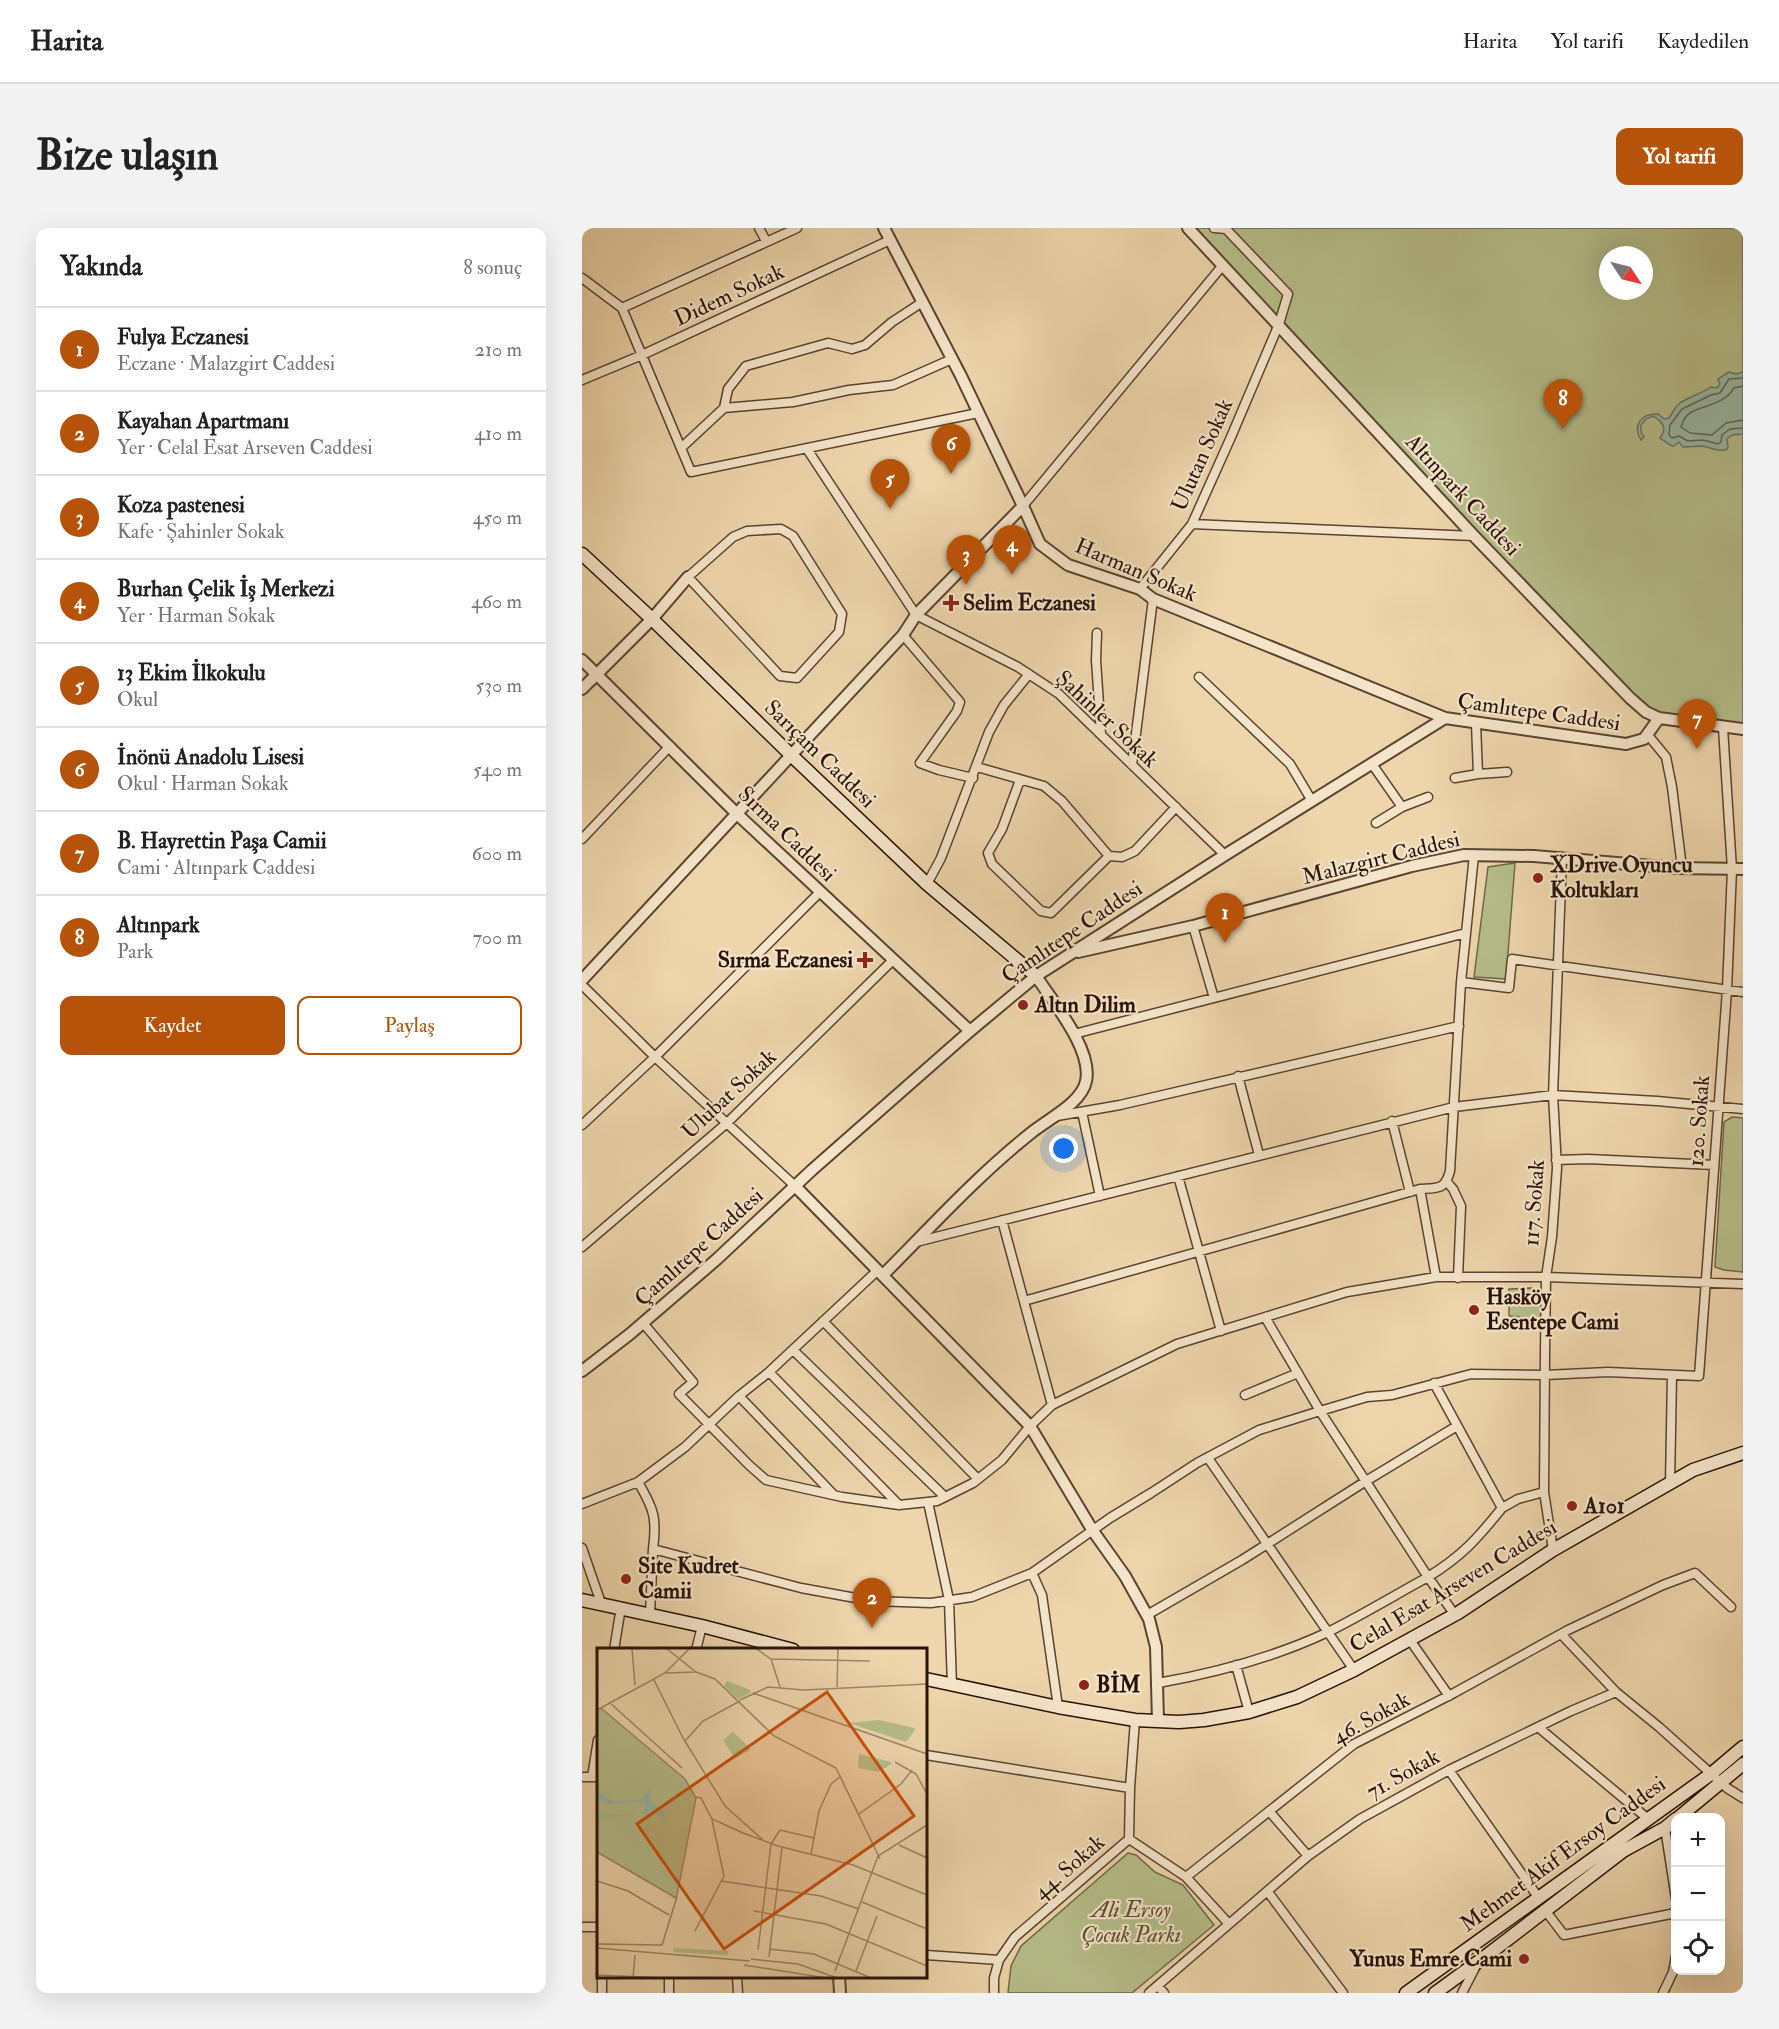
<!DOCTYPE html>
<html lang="tr">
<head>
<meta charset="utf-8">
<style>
	body { margin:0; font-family:"IM FELL Double Pica",serif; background:#f2f2f2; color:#222 }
	.controls { position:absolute; right:18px; bottom:18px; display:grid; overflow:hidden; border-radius:12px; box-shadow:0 6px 24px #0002 }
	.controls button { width:54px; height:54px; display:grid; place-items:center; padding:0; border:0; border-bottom:2px solid #e0e0e0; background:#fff; color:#222; font:30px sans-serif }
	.compass { position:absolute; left:1017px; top:18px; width:54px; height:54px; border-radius:50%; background:#fff; box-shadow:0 6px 24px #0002; rotate:125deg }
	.you { position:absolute; left:482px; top:921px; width:21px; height:21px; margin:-15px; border:4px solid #fff; border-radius:50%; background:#1a73e8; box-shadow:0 0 0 9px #1a73e833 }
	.badge { display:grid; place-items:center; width:39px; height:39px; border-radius:50%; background:#b45309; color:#fff; font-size:20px; font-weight:700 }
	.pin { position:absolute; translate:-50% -50px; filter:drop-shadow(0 2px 3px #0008) }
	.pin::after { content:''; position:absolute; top:32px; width:21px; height:18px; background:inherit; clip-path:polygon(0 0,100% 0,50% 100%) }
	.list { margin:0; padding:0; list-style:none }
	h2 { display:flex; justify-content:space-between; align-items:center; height:78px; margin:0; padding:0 24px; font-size:26px }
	h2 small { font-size:20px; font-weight:400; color:#767676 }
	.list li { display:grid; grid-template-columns:39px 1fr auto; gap:18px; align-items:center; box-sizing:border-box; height:84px; padding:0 24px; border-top:2px solid #e0e0e0 }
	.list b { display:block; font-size:22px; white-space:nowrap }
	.list p { margin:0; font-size:20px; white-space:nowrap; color:#767676 }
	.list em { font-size:20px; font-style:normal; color:#767676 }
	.actions { display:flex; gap:12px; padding:18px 24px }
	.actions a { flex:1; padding:14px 0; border:2px solid #b45309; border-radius:12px; text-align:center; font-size:21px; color:#b45309 }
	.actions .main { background:#b45309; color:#fff }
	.icon { flex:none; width:33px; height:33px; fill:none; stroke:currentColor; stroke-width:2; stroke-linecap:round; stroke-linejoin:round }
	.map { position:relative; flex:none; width:1161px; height:1765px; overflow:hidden; border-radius:12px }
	header { display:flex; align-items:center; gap:36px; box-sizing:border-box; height:84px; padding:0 30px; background:#fff; border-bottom:2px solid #e0e0e0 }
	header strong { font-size:28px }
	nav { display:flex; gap:33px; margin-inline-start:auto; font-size:21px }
	.intro { display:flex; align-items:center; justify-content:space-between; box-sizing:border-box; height:144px; padding:0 36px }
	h1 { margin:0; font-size:42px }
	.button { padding:15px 27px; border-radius:12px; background:#b45309; color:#fff; font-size:21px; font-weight:700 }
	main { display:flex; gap:36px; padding:0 36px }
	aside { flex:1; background:#fff; border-radius:12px; box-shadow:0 6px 24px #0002 }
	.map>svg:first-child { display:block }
	.green { fill:#b6be8b; stroke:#70684a; stroke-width:1.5; fill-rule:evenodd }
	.water { fill:#99b9a8; stroke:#6c7668; stroke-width:1.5 }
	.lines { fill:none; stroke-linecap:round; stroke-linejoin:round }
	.shore { stroke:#616658; stroke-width:1.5 }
	.minor-casing { stroke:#5a4331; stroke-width:11 }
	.tertiary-casing { stroke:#5a4331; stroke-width:14 }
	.secondary-casing { stroke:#291208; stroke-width:15 }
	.minor { stroke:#f4e4c9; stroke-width:8 }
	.tertiary { stroke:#f4e4c9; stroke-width:10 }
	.secondary { stroke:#f4e4c9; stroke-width:12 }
	.poi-dot { fill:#8f2418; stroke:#f4e4c9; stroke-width:2 }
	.labels { text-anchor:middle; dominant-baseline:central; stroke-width:4.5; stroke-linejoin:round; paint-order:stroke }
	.street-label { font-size:22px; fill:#291208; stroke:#f4e4c9 }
	.poi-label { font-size:22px; font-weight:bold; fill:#291208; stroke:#f4e4c9; text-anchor:start }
	.park-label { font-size:22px; font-style:italic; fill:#5a4e36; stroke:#f4e4c9 }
	.inset-road { fill:none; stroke:#9f876a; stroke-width:1.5 }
	.view { fill:#cb4e0b; fill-opacity:0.15; stroke:#cb4e0b; stroke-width:3 }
	.inset-edge { fill:none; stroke:#291208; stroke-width:3 }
</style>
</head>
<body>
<header>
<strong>Harita</strong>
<nav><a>Harita</a><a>Yol tarifi</a><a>Kaydedilen</a></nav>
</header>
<div class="intro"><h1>Bize ulaşın</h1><a class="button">Yol tarifi</a></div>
<main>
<aside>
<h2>Yakında<small>8 sonuç</small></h2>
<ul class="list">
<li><span class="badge">1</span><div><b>Fulya Eczanesi</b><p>Eczane · Malazgirt Caddesi</p></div><em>210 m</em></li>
<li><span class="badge">2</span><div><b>Kayahan Apartmanı</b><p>Yer · Celal Esat Arseven Caddesi</p></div><em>410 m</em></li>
<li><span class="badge">3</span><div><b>Koza pastenesi</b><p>Kafe · Şahinler Sokak</p></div><em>450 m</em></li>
<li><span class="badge">4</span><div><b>Burhan Çelik İş Merkezi</b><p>Yer · Harman Sokak</p></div><em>460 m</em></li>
<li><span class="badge">5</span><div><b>13 Ekim İlkokulu</b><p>Okul</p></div><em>530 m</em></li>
<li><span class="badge">6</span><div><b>İnönü Anadolu Lisesi</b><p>Okul · Harman Sokak</p></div><em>540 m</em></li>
<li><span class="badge">7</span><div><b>B. Hayrettin Paşa Camii</b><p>Cami · Altınpark Caddesi</p></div><em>600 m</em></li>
<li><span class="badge">8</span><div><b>Altınpark</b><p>Park</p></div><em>700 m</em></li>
</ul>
<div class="actions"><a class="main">Kaydet</a><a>Paylaş</a></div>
</aside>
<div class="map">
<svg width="1161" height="1765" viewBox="0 0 1161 1765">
	<rect width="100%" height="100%" fill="#eed5ac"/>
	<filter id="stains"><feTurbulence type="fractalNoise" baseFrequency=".00333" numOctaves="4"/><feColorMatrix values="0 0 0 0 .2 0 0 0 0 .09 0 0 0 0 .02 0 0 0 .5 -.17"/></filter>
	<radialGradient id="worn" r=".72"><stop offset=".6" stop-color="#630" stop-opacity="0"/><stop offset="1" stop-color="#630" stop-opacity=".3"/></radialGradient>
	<path class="green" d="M606 0H1161V501L1064 484ZM1026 27H1062V63H1026Z
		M933 635 924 751 892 749 906 639Z
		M1150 889 1161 890V1044L1142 1042 1133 1039 1142 894Z
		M950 1060 958 1068 960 1091 927 1088V1061Z
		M546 1625 554 1627 573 1644 601 1657 632 1697 550 1765H426L429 1738 439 1718Z"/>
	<path class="water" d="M1147 144 1154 146 1161 144V206L1150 207 1145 211 1146 219 1144 222H1135L1121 218 1101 219 1097 214 1092 218H1090L1078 210C1086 200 1080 193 1071 188L1064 191 1059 197V204L1062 209 1059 212C1050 197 1060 185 1076 186L1082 191 1087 190C1091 185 1092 180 1098 175 1107 169 1119 166 1129 159L1135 160 1138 156 1136 151Z"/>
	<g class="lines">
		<path class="shore" d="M1161 150 1147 151 1138 165 1129 167 1100 181 1088 197 1087 207 1090 210 1097 208 1106 213 1121 212 1136 216 1139 214 1140 207 1148 201 1161 200
			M1161 158 1152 160C1141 180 1111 177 1103 190 1101 193 1100 196 1099 199L1108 205 1130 207 1144 195 1161 192"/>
		<g class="minor-casing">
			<path id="minor" d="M177 0 184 13
				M0 50 40 80
				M40 80 109 244 396 185
				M40 80 215 0
				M0 152 60 127 308 12
				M142 180 146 161 164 138 246 115 270 121 283 117 310 94 339 75
				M99 220 142 180 211 174 267 162 311 157 370 131
				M225 221 334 387 436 439 477 466 643 627
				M441 278 641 37
				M610 296 892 308
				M199 301 211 308 260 386 257 404 215 450 198 448 106 349 151 309 165 303Z
				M558 361 610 296 649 209 697 96 706 66 644 1 632 0
				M515 405 514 432 519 506
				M321 407 378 474 375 483 338 535 357 542 391 550
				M617 449 708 536 730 573
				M894 496 896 546 925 544
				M1065 506 1084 529 1090 559 1100 640
				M790 536 820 579
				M550 537 571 371
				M395 539 462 558 480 573 527 628 540 629 553 623 594 579
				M873 550 896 546
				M438 552 420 601 406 625 410 636 459 683 469 685 527 628
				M794 595 820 579 846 569
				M0 611 88 518
				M345 656 359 630 407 504 422 477 447 446
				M611 698 632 770
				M879 754 927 760 930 731 1161 764
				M0 757 73 829 213 958
				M492 806 884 705
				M656 848 677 927
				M500 884 518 968
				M475 888 538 877 877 798
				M810 893 828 964
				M0 897 73 829 238 664
				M974 932 1006 931 1132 937
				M596 948 639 1103
				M865 954 871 961 879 978 876 1050
				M838 961 854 1049
				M420 992 470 1177
				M334 1014 872 879 971 867 1075 873 1161 881
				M0 1019 146 894 311 732
				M442 1073 838 961C856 960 863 962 868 943L879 754 892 627
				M241 1093 396 1251
				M61 1095 111 1154 97 1166 167 1237 184 1252 260 1269 317 1277 355 1273 391 1255 420 1232 448 1198 470 1177 595 1116 765 1064 854 1049H964L1161 1056
				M211 1122 363 1269
				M187 1144 296 1042
				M852 1155 920 1280C895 1311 880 1328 846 1349L873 1387
				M663 1167 716 1145
				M626 1230 772 1442
				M56 1254C72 1281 75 1290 71 1321L219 1360 290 1373 349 1375 390 1369 450 1345 528 1290 569 1265 615 1235 677 1202 738 1183 785 1169 810 1167 889 1146 963 1147 1026 1144 1117 1148 1145 762 1150 641 1141 500
				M1088 1256 1090 1147
				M251 1266 157 1168 187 1144 317 1277
				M346 1274 367 1372 370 1457
				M0 1276 56 1254 103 1219 157 1168
				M920 1280 936 1271 962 1264
				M0 1320 19 1375
				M971 1322 962 1264 963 1125 964 1049 970 1009 975 940 971 867 980 630
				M450 1345 460 1367 476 1479
				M68 1386 71 1321
				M565 1387 660 1332 784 1253 875 1198
				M979 1406 1034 1464 1077 1499 1145 1560 1161 1570
				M828 1412 867 1468
				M32 1422 39 1379
				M114 1422 120 1398
				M654 1437 667 1484
				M576 1455C633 1445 693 1429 746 1404 780 1387 813 1367 846 1349L738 1183 683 1089
				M956 1499 1065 1590
				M16 1512 10 1549H16
				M344 1527 548 1560
				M867 1542 956 1669
				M0 1549H10
				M687 1583 726 1628
				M1083 1600 1094 1671
				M547 1611 604 1649 647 1696
				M604 1649 772 1516 872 1465 986 1402 1081 1357 1113 1345 1149 1379
				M686 1664 761 1765
				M963 1682 982 1707 1094 1685
				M0 1699H16
				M344 1727 417 1732
				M20 1748V1765
				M87 1748V1765
				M155 1748 156 1765
				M576 1758 582 1765
				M412 1765V1750L417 1732 433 1709 547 1611 548 1560 553 1492
				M567 1765 726 1628 778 1591 867 1542 989 1483 1034 1464
				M880 1765 895 1736
				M1081 1765 1091 1744 1094 1728"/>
		</g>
		<g class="tertiary-casing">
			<path id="tertiary" d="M302 0 379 148 441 278 458 316 486 337 558 361 571 371 863 490
				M606 0 892 308 1048 470 1064 484 1077 490 1161 501
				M0 432 155 586 388 803
				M0 461 70 391 106 349
				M496 724 611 698 830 638 882 627 952 628 1094 640 1161 641
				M0 752 321 407 334 387 441 278
				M213 958 448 1198 511 1303 543 1348 567 1391 574 1419 576 1493
				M301 1047C349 999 396 947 449 905 466 891 500 875 504 853 511 822 471 774 454 748
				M0 1143 48 1106 135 1031 230 942 388 803 454 748 643 627 863 490 1044 516 1062 511 1077 490
				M257 1748 258 1765"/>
		</g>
		<g class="secondary-casing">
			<path id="secondary" d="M0 326 70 391 209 527 345 656 454 748
				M0 1372 120 1398 211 1422
				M344 1451 476 1479 553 1492 597 1494 622 1492 667 1484 715 1469 772 1442 876 1385 971 1322 1111 1242 1161 1225
				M1096 1590 1161 1536
				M824 1765 1129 1546 1161 1519
				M853 1765 904 1728 1041 1623 1083 1600 1094 1591"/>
		</g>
		<use href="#minor" class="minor"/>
		<use href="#tertiary" class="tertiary"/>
		<use href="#secondary" class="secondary"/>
	</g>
	<g class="poi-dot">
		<path d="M366 366h6v6h6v6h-6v6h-6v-6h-6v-6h6z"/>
		<circle cx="956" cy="650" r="6"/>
		<path d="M280 723h6v6h6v6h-6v6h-6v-6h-6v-6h6z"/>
		<circle cx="441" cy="777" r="6"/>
		<circle cx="892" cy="1082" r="6"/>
		<circle cx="990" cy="1278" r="6"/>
		<circle cx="44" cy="1351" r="6"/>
		<circle cx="502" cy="1457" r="6"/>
		<circle cx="942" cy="1731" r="6"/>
	</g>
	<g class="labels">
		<g class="street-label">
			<text transform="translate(147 67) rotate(-25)">Didem Sokak</text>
			<text transform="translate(620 227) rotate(-66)">Ulutan Sokak</text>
			<text transform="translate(881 267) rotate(47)">Altınpark Caddesi</text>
			<text transform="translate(554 342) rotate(23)">Harman Sokak</text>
			<text transform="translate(957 484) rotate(8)">Çamlıtepe Caddesi</text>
			<text transform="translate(525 491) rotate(43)">Şahinler Sokak</text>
			<text transform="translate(238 526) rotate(44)">Sarıçam Caddesi</text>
			<text transform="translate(205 606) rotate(44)">Sırma Caddesi</text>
			<text transform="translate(799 630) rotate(-14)">Malazgirt Caddesi</text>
			<text transform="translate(490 704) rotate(-34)">Çamlıtepe Caddesi</text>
			<text transform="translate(147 866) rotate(-43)">Ulubat Sokak</text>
			<text transform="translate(1117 893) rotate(-86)">120. Sokak</text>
			<text transform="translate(952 975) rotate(-86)">117. Sokak</text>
			<text transform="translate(117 1019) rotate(-42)">Çamlıtepe Caddesi</text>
			<text transform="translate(871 1358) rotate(-31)">Celal Esat Arseven Caddesi</text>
			<text transform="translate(789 1490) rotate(-29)">46. Sokak</text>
			<text transform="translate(821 1546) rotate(-29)">71. Sokak</text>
			<text transform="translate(981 1626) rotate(-36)">Mehmet Akif Ersoy Caddesi</text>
			<text transform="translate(487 1639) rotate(-41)">44. Sokak</text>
		</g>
		<g class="poi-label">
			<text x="381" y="375">Selim Eczanesi</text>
			<text x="968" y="637">XDrive Oyuncu<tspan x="968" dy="25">Koltukları</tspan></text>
			<text x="271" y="732" text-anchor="end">Sırma Eczanesi</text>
			<text x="453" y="777">Altın Dilim</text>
			<text x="904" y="1069">Hasköy<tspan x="904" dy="25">Esentepe Cami</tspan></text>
			<text x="1002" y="1278">A101</text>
			<text x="56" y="1338">Site Kudret<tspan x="56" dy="25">Camii</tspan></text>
			<text x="514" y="1457">BİM</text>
			<text x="930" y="1731" text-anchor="end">Yunus Emre Cami</text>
		</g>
		<g class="park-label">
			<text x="549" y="1682">Ali Ersoy<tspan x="549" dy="25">Çocuk Parkı</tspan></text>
		</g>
	</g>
	<g transform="translate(15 1420)">
		<rect width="330" height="330" fill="#eed5ac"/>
		<path d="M130 33 154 42 153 45 141 51 127 38ZM3 59 87 130 99 149 79 250 0 204V62ZM282 72 317 80 318 82 309 94 252 75ZM136 84 154 101 138 111 126 92ZM262 106 294 114V116L282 124 261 120ZM77 300 131 303V307L76 304Z" fill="#b6be8b"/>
		<path d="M0 137 6 148 16 153 43 152 54 138 53 153 66 162 70 172 55 165 7 169 1 173 0 167 44 166 50 159 45 154 5 156 7 153 0 152Z" fill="#99b9a8"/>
		<path class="inset-road" d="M35 0 38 37M69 0 99 24 118 31 177 88 239 120 283 211M158 0 174 11 273 13M174 11 183 39M69 25 98 24M57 32 86 90 128 158 166 192M240 39 241 0M156 45 330 106M143 52 171 39 207 42 330 36M12 54 85 120M0 62 68 25 93 0M88 93 106 73 143 53M298 114 319 126 330 146M99 149 104 150 115 171 146 185 181 198 256 217 330 247M262 166 304 136 315 122M174 196 183 182 217 190M302 197 330 210M0 204 79 250M214 206 222 163 234 136 244 128M0 233 31 243 72 267M124 233 224 248 262 261M265 254 330 281M157 263 229 276 330 318M98 283 127 228 115 172M0 296 65 297 79 252 99 150 88 131 4 60M0 300 153 313M172 301 217 306 274 330M161 302 174 196M172 309 185 199M154 311 201 316 240 330M147 317 229 330M238 323 281 208 330 177M259 323 280 268M0 327 69 330M36 330 38 307"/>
		<path class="view" d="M230 44 317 168 127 301 40 176Z"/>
		<rect width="330" height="330" class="inset-edge"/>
	</g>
	<rect width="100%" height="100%" filter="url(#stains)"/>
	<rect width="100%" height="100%" fill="url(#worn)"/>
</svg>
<div class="controls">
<button>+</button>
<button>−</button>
<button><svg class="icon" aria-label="locate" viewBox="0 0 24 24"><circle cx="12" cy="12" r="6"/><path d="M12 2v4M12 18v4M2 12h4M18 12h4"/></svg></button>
</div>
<svg class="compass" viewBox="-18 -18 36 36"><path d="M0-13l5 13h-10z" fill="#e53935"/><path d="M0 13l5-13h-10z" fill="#767676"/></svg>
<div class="you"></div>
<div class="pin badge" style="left:643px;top:715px">1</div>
<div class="pin badge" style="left:290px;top:1400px">2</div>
<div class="pin badge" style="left:384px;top:357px">3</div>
<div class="pin badge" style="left:430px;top:347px">4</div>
<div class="pin badge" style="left:308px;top:281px">5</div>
<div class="pin badge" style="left:369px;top:246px">6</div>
<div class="pin badge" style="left:1115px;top:521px">7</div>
<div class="pin badge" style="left:981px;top:201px">8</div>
</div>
</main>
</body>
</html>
